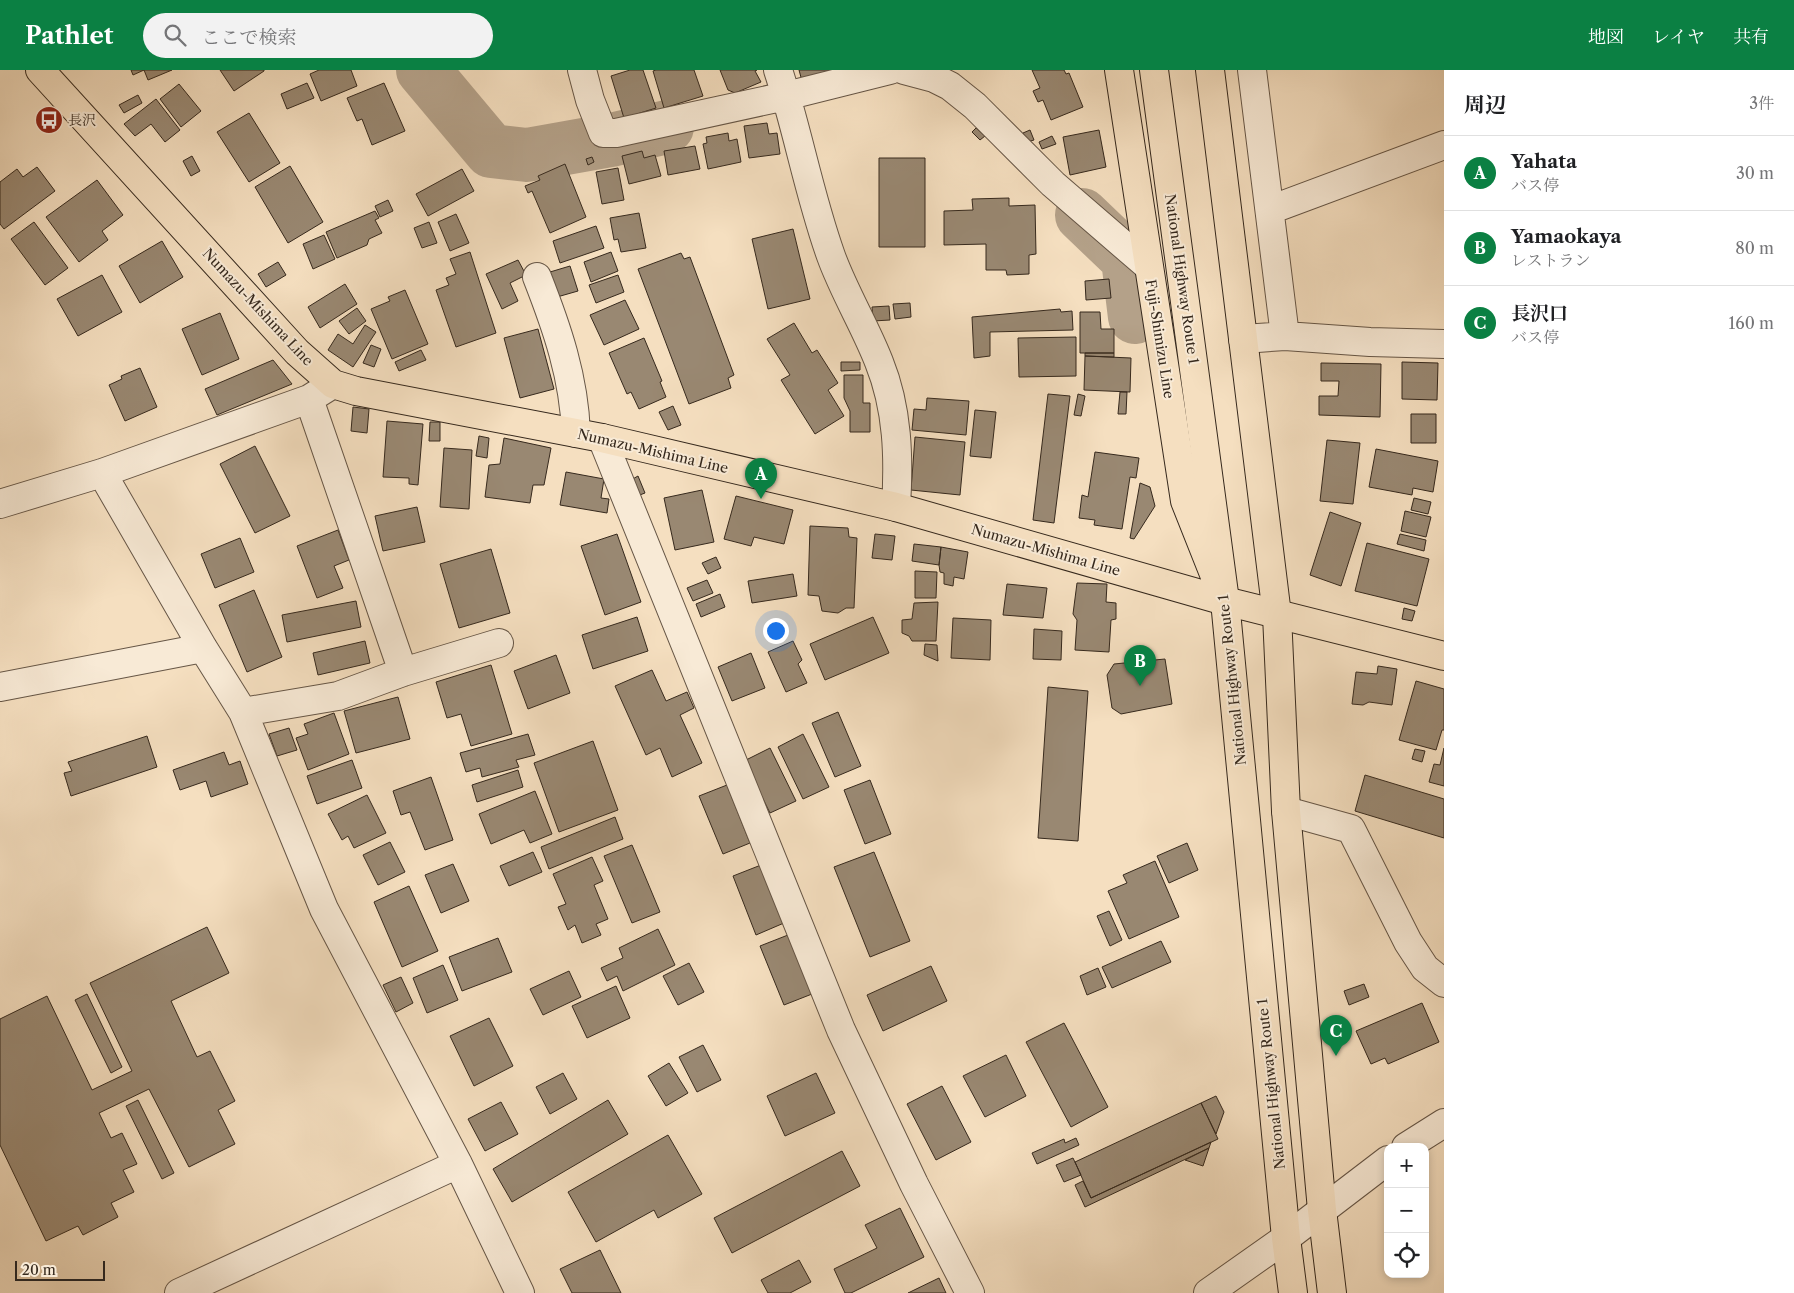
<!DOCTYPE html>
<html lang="ja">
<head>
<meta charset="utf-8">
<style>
	body { margin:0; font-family:"Libre Caslon Text","Noto Serif JP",serif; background:#f2f2f2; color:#202124 }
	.controls { position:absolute; right:15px; bottom:15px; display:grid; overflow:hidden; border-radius:10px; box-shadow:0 2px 8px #0003 }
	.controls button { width:45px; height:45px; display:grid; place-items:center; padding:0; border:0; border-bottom:1px solid #e0e0e0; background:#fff; color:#202124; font:25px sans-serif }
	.scale { position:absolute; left:15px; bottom:12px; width:90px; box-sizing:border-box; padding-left:5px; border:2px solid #36291d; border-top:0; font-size:14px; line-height:18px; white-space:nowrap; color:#36291d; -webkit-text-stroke:4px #f8ead6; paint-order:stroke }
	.you { position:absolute; left:775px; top:560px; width:18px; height:18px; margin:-12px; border:4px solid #fff; border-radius:50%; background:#1a73e8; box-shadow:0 0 0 8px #1a73e833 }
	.badge { display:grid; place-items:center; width:32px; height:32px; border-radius:50%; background:#0b8043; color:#fff; font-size:16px; font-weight:700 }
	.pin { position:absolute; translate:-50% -41px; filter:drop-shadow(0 1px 2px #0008) }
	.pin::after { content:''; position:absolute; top:26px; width:18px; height:15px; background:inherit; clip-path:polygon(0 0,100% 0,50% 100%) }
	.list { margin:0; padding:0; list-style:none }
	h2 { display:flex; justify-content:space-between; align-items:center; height:65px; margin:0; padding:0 20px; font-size:21px }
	h2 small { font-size:16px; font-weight:400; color:#757577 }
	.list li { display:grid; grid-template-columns:32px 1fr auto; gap:15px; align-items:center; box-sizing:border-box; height:75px; padding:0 20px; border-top:1px solid #e0e0e0 }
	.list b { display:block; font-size:19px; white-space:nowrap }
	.list p { margin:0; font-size:16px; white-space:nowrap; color:#757577 }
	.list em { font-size:16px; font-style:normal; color:#757577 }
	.icon { flex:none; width:28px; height:28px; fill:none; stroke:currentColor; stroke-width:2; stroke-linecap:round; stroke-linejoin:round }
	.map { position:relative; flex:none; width:1444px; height:1223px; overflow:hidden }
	header { display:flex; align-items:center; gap:30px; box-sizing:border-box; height:70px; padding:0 25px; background:#0b8043; color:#fff }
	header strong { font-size:24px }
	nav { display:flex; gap:28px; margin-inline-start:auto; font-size:18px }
	.search { width:350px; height:45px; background:#f2f2f2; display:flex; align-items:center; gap:12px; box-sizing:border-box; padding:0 18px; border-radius:28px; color:#757577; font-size:19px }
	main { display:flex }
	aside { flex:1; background:#fff }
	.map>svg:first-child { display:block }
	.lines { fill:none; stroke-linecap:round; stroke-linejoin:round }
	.river { stroke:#b4a189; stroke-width:54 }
	.building { fill:#998872; stroke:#36291d }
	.minor-casing { stroke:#665646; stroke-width:30 }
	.major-casing { stroke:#36291d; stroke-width:30 }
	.highway-casing { stroke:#36291d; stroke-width:30 }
	.minor { stroke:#f8ead6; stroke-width:28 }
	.major { stroke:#f5dfc0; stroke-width:28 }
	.highway { stroke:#f5dfc0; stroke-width:28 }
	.labels { text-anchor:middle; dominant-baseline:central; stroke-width:4; stroke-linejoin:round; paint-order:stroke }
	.poi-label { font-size:14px; fill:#36291d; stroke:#f8ead6; text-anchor:start }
	.street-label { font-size:14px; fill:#36291d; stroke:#f8ead6 }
</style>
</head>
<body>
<header>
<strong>Pathlet</strong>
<div class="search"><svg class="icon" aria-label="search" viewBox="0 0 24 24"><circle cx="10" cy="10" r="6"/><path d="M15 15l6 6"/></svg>ここで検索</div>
<nav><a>地図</a><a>レイヤ</a><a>共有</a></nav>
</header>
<main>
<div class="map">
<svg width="1444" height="1223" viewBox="0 0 1444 1223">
	<rect width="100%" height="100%" fill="#f5dfc0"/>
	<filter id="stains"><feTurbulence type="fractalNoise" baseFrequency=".004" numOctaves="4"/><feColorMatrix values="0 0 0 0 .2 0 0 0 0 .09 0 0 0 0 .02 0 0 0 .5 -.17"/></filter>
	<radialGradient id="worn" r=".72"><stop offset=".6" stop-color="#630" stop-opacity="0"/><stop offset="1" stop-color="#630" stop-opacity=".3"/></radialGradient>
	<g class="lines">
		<path class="river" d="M423 0 491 81 527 85 611 70 667 57
			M1082 145 1128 189 1135 247"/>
	</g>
	<path class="building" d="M131 0H172L148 10 144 0 133 5Z
		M220 0H264V1L234 21Z
		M319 0H351L357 16 321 31 310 4Z
		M630 0H643L656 38 624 48 611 6Z
		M656 0H694L703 26 664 38 653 1Z
		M720 0H757L755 1 761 12 735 23 728 20Z
		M799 0H839L802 11Z
		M1032 0H1064L1066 4 1069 3 1083 37 1051 50 1043 30 1038 32 1033 21 1040 18Z
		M307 13 314 28 287 39 281 24Z
		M384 13 405 61 372 75 362 49 357 51 347 28Z
		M179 14 201 41 181 57 160 29Z
		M138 25 142 33 124 43 119 35Z
		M156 29 180 60 165 72 151 54 135 66 124 54Z
		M249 43 280 93 249 112 217 62Z
		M767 53 769 64 777 63 780 84 749 88 744 56Z
		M976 58 985 66 980 70 972 62Z
		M1030 60 1034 70 1027 72 1023 63Z
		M1099 60 1106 97 1070 105 1063 67Z
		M728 63 729 71 737 69 741 92 708 99 703 74 707 73 706 67Z
		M1052 66 1056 74 1042 79 1039 72Z
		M695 76 700 99 668 105 664 81Z
		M642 81 644 88 655 85 661 106 629 114 622 86Z
		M192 86 200 101 191 106 183 91Z
		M592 87 594 92 588 95 586 89Z
		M879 88H925V177H879Z
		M565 94 586 147 550 163 532 121 528 123 525 116 540 110 538 106Z
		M290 96 323 152 288 173 255 117Z
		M37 97 55 121 4 159 0 154V112L17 99 23 107Z
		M618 98 624 130 602 134 596 102Z
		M462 99 474 121 428 146 416 124Z
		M97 110 123 145 102 161 108 170 79 192 46 147Z
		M1009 128V136L1035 135 1036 184 1029 185V204L1007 205 1006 200H986V174L944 175V141L973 140 972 129Z
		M388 130 393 141 380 147 375 136Z
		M375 141 379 148 375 150 382 163 369 169 367 175 337 188 326 162Z
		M639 143 646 178 621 182 618 169 614 170 610 148Z
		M456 144 469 173 450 181 438 152Z
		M34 152 68 198 45 215 11 169Z
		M429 152 437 173 422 178 414 158Z
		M596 156 604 178 560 193 553 171Z
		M793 159 810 229 768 239 752 169Z
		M324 165 335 189 313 199 303 174Z
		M162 171 183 207 140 233 119 196Z
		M470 182 496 263 456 277 436 220 449 215 446 208 456 204 450 189Z
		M611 182 618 201 591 212 584 192Z
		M681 183 684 189 690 187 734 305 728 308 731 318 689 334 638 199Z
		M518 190 526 205 510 213 518 231 502 239 486 204Z
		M278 192 286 205 266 217 258 204Z
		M570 196 578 221 557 227 550 202Z
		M102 205 122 242 78 266 57 229Z
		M618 205 624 222 596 233 589 215Z
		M1109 209 1111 228 1086 230 1085 211Z
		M345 214 357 234 320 258 308 237Z
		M405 220 428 274 392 289 371 239 390 231 388 227Z
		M625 230 639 259 604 275 590 245Z
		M910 233 911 247 895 249 893 234Z
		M889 236 890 250 873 251 872 237Z
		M357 238 366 251 349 264 339 251Z
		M1060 239 1061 242 1072 241 1073 260 990 262V286L974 288 972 247Z
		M1080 242H1100L1101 259H1114V283H1080Z
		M220 243 239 289 202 305 182 259Z
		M794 253 812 283 817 280 838 313 828 320 844 346 815 364 781 310 790 305 767 269Z
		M365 255 376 262 353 297 328 280 338 264 353 274Z
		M538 259 554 319 520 328 504 268Z
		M1076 267V306L1019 307 1018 268Z
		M644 268 662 311 660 312 666 327 639 339 631 322 627 324 609 283Z
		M371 275 381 279 374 297 363 293Z
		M421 280 426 290 399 301 395 292Z
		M1085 283H1114V287L1085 286Z
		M1085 286 1131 288 1130 322 1084 320Z
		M273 290 292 314 217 345 205 319Z
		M841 292H860V300L841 301Z
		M1402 292 1438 293 1437 330 1402 329Z
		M1321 293 1381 294 1380 347 1319 345V326H1338L1339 311H1321Z
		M140 298 157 337 125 351 109 315 122 309 121 306Z
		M844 305H863V333H870V362H850V341L844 328Z
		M1120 322H1127L1126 344H1118Z
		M1048 324 1070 326 1054 453 1033 450Z
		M1078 324 1085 326 1081 346 1074 345Z
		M927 328 969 331 966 365 912 360 914 339 926 340Z
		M673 336 681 355 668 360 659 342Z
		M353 337 369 339 367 363 351 361Z
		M975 340 996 342 991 388 970 386Z
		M1411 344H1436V373H1411Z
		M387 351 423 354 418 415 409 414V408L383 407Z
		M430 352H440V371H429Z
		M479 366 489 368 487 388 476 386Z
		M915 367 965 372 960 425 911 420Z
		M504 368 551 378 544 415H533L530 433 485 427 489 395 500 394Z
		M1327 370 1360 373 1353 434 1320 431Z
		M255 376 290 446 255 463 220 394Z
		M444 378 472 380 469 439 440 437Z
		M1376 379 1438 391 1433 422 1413 418 1412 425 1369 417Z
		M1095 382 1139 388 1136 408 1130 407 1122 459 1094 455 1095 450 1079 448 1082 425 1088 427Z
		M566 402 604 409 601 428 609 429 607 443 560 435Z
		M638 406 645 423 637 426 631 410Z
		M1140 413 1150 417 1155 436 1134 469 1130 468Z
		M702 420 714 472 675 480 664 428Z
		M736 426 793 440 784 474 754 467 751 476 724 469Z
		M1414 428 1431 432 1428 444 1411 440Z
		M417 437 425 472 383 481 375 446Z
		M1405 441 1431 447 1426 467 1401 461Z
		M1330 442 1361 453 1341 516 1310 505Z
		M810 456 848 458 849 467 857 468 854 538H846L838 543 822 541 819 526 808 525Z
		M338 460 349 490 334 496 343 518 317 528 297 476Z
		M617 464 641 532 605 545 581 476Z
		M875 464 895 466 892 490 872 488Z
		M1400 464 1426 470 1424 481 1397 474Z
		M240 468 254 502 215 518 201 484Z
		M1367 473 1429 489 1417 536 1355 521Z
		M914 474 941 477 939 495 912 491Z
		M941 477 968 482 964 509 954 507 953 516 944 514V503L940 502 939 495Z
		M491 479 510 543 459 558 440 494Z
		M716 487 721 498 708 504 702 493Z
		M915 501 937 502 936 528H915Z
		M793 504 797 526 752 533 748 511Z
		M707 510 713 523 693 531 687 518Z
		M1077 513 1107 514 1106 532 1116 533V549L1111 550 1109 582 1075 580 1077 550 1073 544Z
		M1007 514 1047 518 1043 548 1003 545Z
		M254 520 282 587 247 602 219 535Z
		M720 524 725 537 701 547 696 534Z
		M356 531 361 557 287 572 282 545Z
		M938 532 936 571H912L909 566 902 563V550L912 549 914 533Z
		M1404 538 1415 541 1412 551 1402 549Z
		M637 547 648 581 593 599 582 565Z
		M873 547 889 583 825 610 810 574Z
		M953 548 991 550 990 590 951 588Z
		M1034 559 1062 561 1061 590 1033 589Z
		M365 571 370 593 318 605 313 583Z
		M793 571 802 590 798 594 807 613 786 622 768 582Z
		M925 574 937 575 938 591 924 585Z
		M751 583 765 618 732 631 718 597Z
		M556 585 570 623 528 639 514 601Z
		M1165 589 1172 634 1121 644 1112 638 1107 605 1114 594Z
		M491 595 512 664 471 676 461 644 447 648 436 612Z
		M1378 596 1397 599 1392 635 1369 632 1363 635 1352 634 1356 602 1377 604Z
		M652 600 666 631 687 622 694 638 680 645 702 693 672 707 660 678 646 685 615 616Z
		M1416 611 1444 619V660H1442L1436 680 1399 670Z
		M1048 617 1088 621 1078 771 1038 768Z
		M398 627 410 669 356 683 344 641Z
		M838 642 861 696 835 707 812 653Z
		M334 643 349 684 308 700 296 668 308 664 304 654Z
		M289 658 297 680 277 686 269 664Z
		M528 664 535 685 516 690 519 697 482 707 480 698 466 702 460 683Z
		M803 664 829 717 803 729 778 677Z
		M147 666 157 697 71 726 64 703 72 701 68 692Z
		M593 671 618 740 559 762 534 693Z
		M770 678 796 731 770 743 744 691Z
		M1444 678V716L1429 712 1434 694 1440 695Z
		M1415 679 1425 681 1422 692 1412 689Z
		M224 682 229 695 240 691 248 714 211 727 206 711 180 720 173 700Z
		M352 690 362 718 317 734 307 706Z
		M518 700 523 717 477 732 472 715Z
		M1365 705 1444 729V768L1355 741Z
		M431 707 453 770 425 780 410 742 401 745 393 721Z
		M870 710 891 764 865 774 844 720Z
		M727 715 750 773 723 784 699 726Z
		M535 721 552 764 530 773 524 760 491 774 479 744Z
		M367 725 386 763 354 778 348 766 342 770 328 744Z
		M615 747 623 769 549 799 541 777Z
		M390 772 405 802 378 815 363 785Z
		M1187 773 1198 800 1169 813 1157 786Z
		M632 775 660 842 632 853 604 786Z
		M533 782 542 802 509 816 500 796Z
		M874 782 910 871 870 887 834 797Z
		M592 787 603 811 594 815 608 849 596 854 601 865 582 873 575 855 568 860 558 837 566 834 553 804Z
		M1155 791 1179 847 1129 869 1108 821 1127 813 1123 805Z
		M453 794 469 831 441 843 425 805Z
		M761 795 784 853 756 865 733 806Z
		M409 816 438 881 402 897 374 832Z
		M1109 841 1122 870 1110 876 1097 846Z
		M207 857 229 903 171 931 197 987 210 981 235 1031 218 1040 235 1074 189 1097 149 1019 99 1043 111 1068 122 1063 137 1094 123 1100 134 1122 111 1133 118 1147 83 1165 78 1156 46 1171 0 1075V949L47 926 92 1020 132 1001 90 913Z
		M658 859 675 895 623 921 617 906 607 911 601 898 623 888 619 878Z
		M788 865 812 924 784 935 760 876Z
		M498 868 512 902 462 921 449 887Z
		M1161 871 1171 892 1112 918 1102 897Z
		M689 893 704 922 678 935 663 906Z
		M443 895 458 930 427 943 413 908Z
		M931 896 947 931 883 961 867 925Z
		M1098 898 1106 917 1087 925 1080 906Z
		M569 901 581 927 543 945 530 919Z
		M401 907 413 933 396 942 383 915Z
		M1364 914 1369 927 1349 935 1344 921Z
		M616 916 630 948 587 968 572 936Z
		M87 924 122 997 111 1003 75 930Z
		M1422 933 1439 972 1388 994 1385 988 1371 994 1356 961Z
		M489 948 513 996 474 1016 450 966Z
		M1064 953 1108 1037 1071 1057 1026 972Z
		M703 975 721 1010 697 1022 679 987Z
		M1006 985 1026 1026 985 1047 963 1006Z
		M669 993 688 1023 666 1036 648 1006Z
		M563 1003 577 1029 550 1044 536 1017Z
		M816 1003 835 1043 785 1066 767 1026Z
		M942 1016 971 1072 936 1090 907 1034Z
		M1216 1026 1224 1042 1216 1064 1201 1033Z
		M138 1030 174 1103 162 1109 126 1036Z
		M608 1030 628 1064 512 1132 493 1099Z
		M501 1032 518 1064 485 1081 468 1049Z
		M1201 1033 1218 1069 1091 1128 1075 1092Z
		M668 1065 702 1124 658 1148 654 1140 596 1172 568 1122Z
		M1076 1068 1079 1075 1037 1094 1032 1083 1064 1069 1065 1073Z
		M1211 1072 1209 1078 1085 1137 1075 1115 1083 1111 1091 1128Z
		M1209 1078 1203 1096 1185 1090Z
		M842 1081 860 1116 732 1183 714 1148Z
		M1073 1088 1081 1105 1064 1112 1056 1095Z
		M900 1138 924 1187 851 1223H845L834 1199 877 1178 865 1155Z
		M600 1180 621 1223H572L560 1199Z
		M799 1190 811 1212 790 1223H768L761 1210Z
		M939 1208 946 1223H908Z"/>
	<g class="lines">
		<g class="minor-casing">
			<path id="minor" d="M582 0 590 30 603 63H616L786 26 890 0
				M778 0C798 61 809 125 831 186 844 222 865 256 879 292 898 339 899 388 896 437
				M904 0 934 8 950 16 975 36 1053 114 1148 196
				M1252 0 1285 266
				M1270 140 1444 75
				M537 207C557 258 574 307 576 363
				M1243 269 1285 266 1370 272 1444 274
				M309 329 403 602
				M602 368 841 960 914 1114 970 1223
				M102 403 203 578 243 642 324 839 458 1094 520 1223
				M0 434 102 403 309 329 333 314
				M0 617 203 578
				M243 642 338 626 403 602 499 573
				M1286 741 1351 759 1408 872 1425 898 1444 913
				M1406 1077 1444 1053
				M179 1223 458 1094
				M1208 1223 1286 1168 1388 1090"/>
		</g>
		<g class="major-casing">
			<path id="major" d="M40 0 297 282 333 314 356 321 602 368 896 437 1225 531 1444 586
				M1119 0 1185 431 1218 514"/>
		</g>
		<g class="highway-casing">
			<path id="highway" d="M1154 0 1225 531 1286 1168 1293 1223
				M1210 0 1277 545 1286 741 1322 1140 1332 1223"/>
		</g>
		<use href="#minor" class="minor"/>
		<use href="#major" class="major"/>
		<use href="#highway" class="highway"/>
	</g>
	<defs>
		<g id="bus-disc" transform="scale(1.4375)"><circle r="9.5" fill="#8f2418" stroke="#f8ead6"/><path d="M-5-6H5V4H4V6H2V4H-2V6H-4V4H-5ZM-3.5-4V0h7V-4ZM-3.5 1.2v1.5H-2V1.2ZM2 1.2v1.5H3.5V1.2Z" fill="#fff"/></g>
	</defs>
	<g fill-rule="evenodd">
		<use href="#bus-disc" x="49" y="50"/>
	</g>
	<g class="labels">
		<g class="poi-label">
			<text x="68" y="50">長沢</text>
		</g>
		<g class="street-label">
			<text transform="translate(1182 209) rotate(82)">National Highway Route 1</text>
			<text transform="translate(258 237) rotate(47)">Numazu-Mishima Line</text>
			<text transform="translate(1160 269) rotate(81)">Fuji-Shimizu Line</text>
			<text transform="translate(653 381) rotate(13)">Numazu-Mishima Line</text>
			<text transform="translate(1046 480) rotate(16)">Numazu-Mishima Line</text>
			<text transform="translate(1232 610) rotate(-96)">National Highway Route 1</text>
			<text transform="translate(1271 1014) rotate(-96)">National Highway Route 1</text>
		</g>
	</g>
	<rect width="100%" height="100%" filter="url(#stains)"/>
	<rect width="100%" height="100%" fill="url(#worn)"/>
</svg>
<div class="controls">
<button>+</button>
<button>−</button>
<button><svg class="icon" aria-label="locate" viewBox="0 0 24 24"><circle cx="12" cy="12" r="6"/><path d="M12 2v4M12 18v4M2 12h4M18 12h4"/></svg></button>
</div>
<div class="scale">20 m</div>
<div class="you"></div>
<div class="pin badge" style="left:761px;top:429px">A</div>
<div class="pin badge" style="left:1140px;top:616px">B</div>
<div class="pin badge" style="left:1336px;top:986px">C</div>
</div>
<aside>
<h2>周辺<small>3件</small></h2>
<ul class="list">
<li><span class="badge">A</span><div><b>Yahata</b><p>バス停</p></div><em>30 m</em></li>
<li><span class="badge">B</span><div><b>Yamaokaya</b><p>レストラン</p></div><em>80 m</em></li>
<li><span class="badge">C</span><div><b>長沢口</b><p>バス停</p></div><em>160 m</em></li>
</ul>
</aside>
</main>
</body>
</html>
